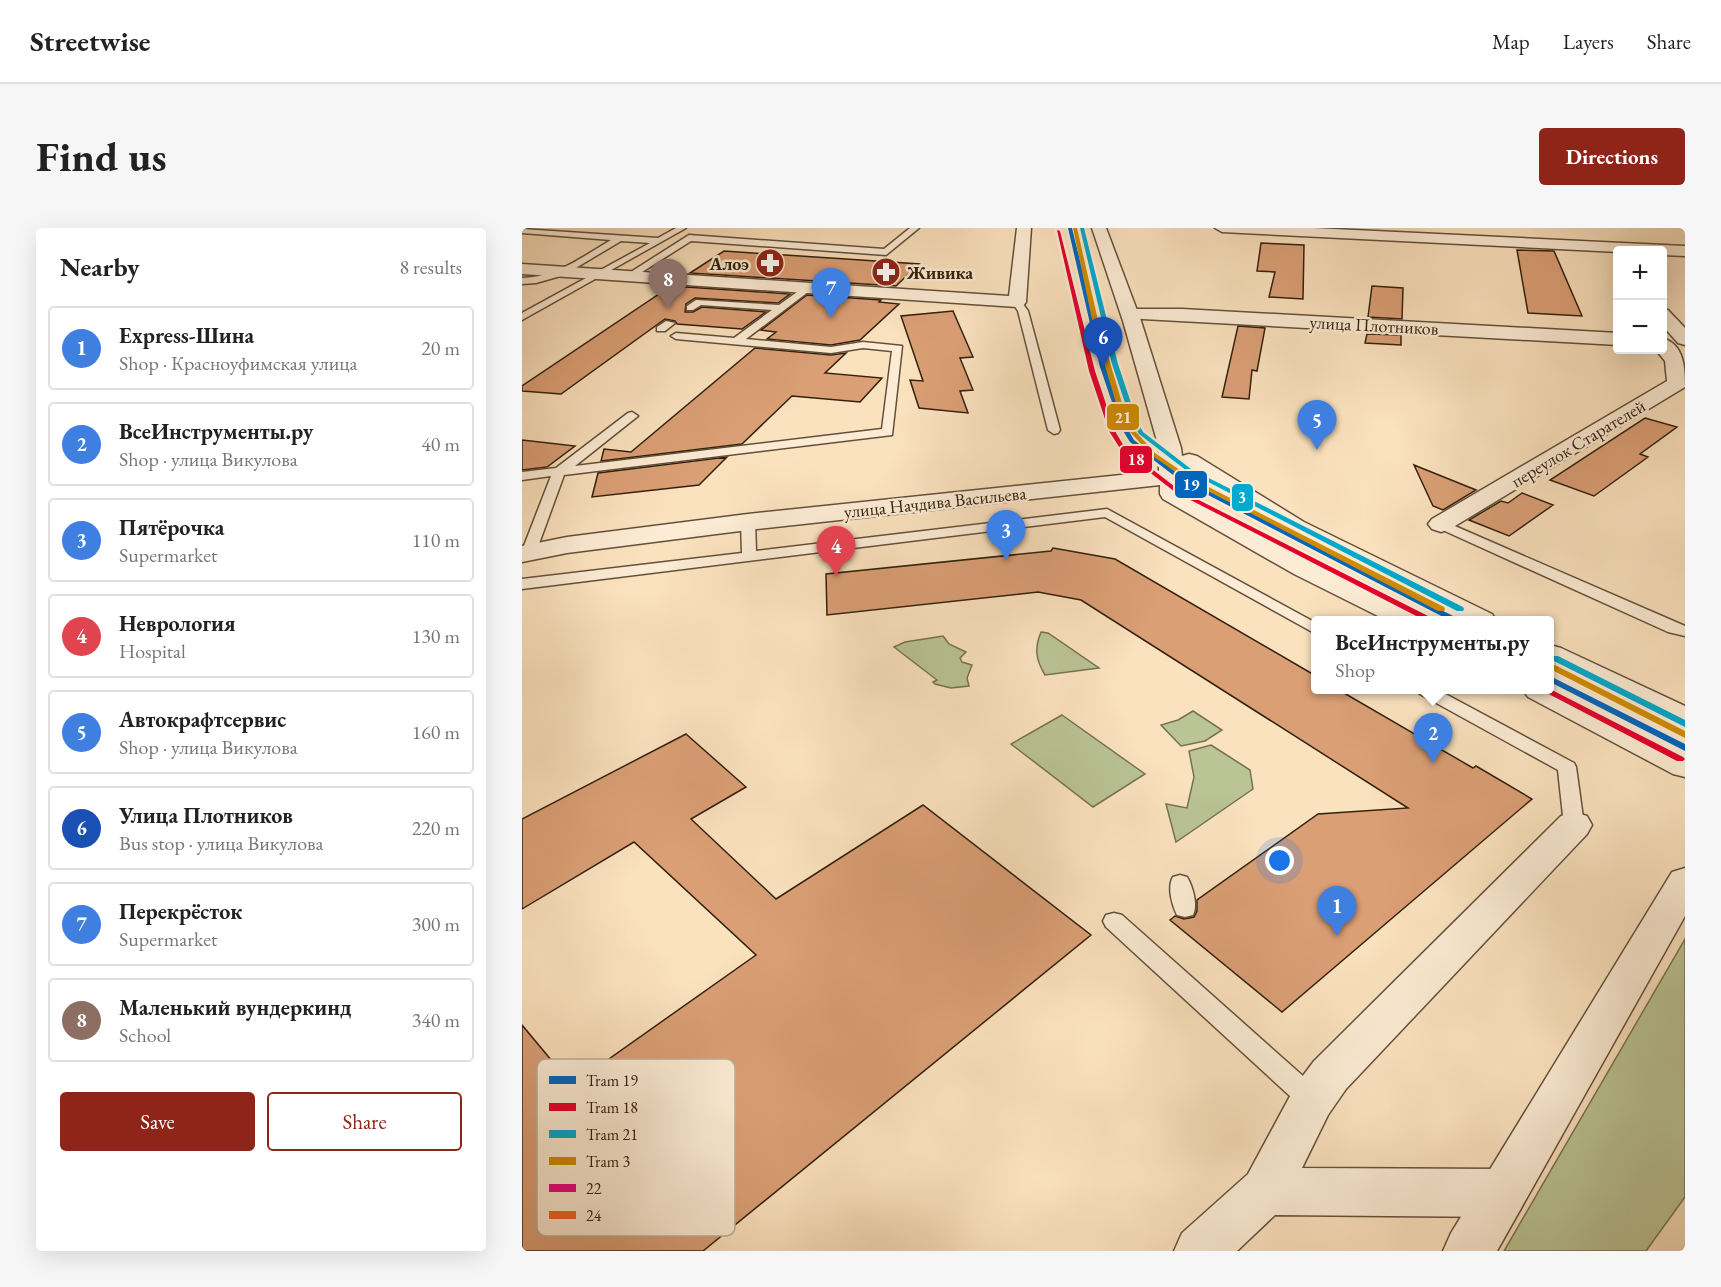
<!DOCTYPE html>
<html lang="en">
<head>
<meta charset="utf-8">
<style>
	body { margin:0; font-family:"EB Garamond",serif; background:#f6f6f6; color:#222 }
	.controls { position:absolute; right:18px; top:18px; display:grid; overflow:hidden; border-radius:6px; box-shadow:0 6px 24px #0002 }
	.controls button { width:54px; height:54px; display:grid; place-items:center; padding:0; border:0; border-bottom:2px solid #e0e0e0; background:#fff; color:#222; font:30px sans-serif }
	.you { position:absolute; left:758px; top:633px; width:21px; height:21px; margin:-15px; border:4px solid #fff; border-radius:50%; background:#1a73e8; box-shadow:0 0 0 9px #1a73e833 }
	.badge { display:grid; place-items:center; width:39px; height:39px; border-radius:50%; background:#8f2418; color:#fff; font-size:20px; font-weight:700 }
	.pin { position:absolute; translate:-50% -50px; filter:drop-shadow(0 2px 3px #0008) }
	.pin::after { content:''; position:absolute; top:32px; width:21px; height:18px; background:inherit; clip-path:polygon(0 0,100% 0,50% 100%) }
	.popup { position:absolute; left:789px; top:388px; width:243px; height:78px; box-sizing:border-box; display:grid; place-content:center; border-radius:6px; background:#fff; filter:drop-shadow(0 2px 4px #0005); font-size:20px; white-space:nowrap; color:#767676 }
	.popup b { font-size:22px; color:#222 }
	.popup::after { content:''; position:absolute; left:50%; top:100%; margin-left:-12px; border:12px solid transparent; border-top-color:#fff }
	.list { margin:0; padding:0; list-style:none }
	h2 { display:flex; justify-content:space-between; align-items:center; height:78px; margin:0; padding:0 24px; font-size:26px }
	h2 small { font-size:20px; font-weight:400; color:#767676 }
	.list li { display:grid; grid-template-columns:39px 1fr auto; gap:18px; align-items:center; box-sizing:border-box; height:84px; margin:0 12px 12px; padding:0 12px; border:2px solid #e0e0e0; border-radius:6px }
	.list b { display:block; font-size:22px; white-space:nowrap }
	.list p { margin:0; font-size:20px; white-space:nowrap; color:#767676 }
	.list em { font-size:20px; font-style:normal; color:#767676 }
	.actions { display:flex; gap:12px; padding:18px 24px }
	.actions a { flex:1; padding:14px 0; border:2px solid #8f2418; border-radius:6px; text-align:center; font-size:21px; color:#8f2418 }
	.actions .main { background:#8f2418; color:#fff }
	.map { position:relative; flex:none; width:1163px; height:1023px; overflow:hidden; border-radius:6px }
	header { display:flex; align-items:center; gap:36px; box-sizing:border-box; height:84px; padding:0 30px; background:#fff; border-bottom:2px solid #e0e0e0 }
	header strong { font-size:28px }
	nav { display:flex; gap:33px; margin-inline-start:auto; font-size:21px }
	.intro { display:flex; align-items:center; justify-content:space-between; box-sizing:border-box; height:144px; padding:0 36px }
	h1 { margin:0; font-size:42px }
	.button { padding:15px 27px; border-radius:6px; background:#8f2418; color:#fff; font-size:21px; font-weight:700 }
	main { display:flex; gap:36px; padding:0 36px }
	aside { flex:1; background:#fff; border-radius:6px; box-shadow:0 6px 24px #0002 }
	.map>svg:first-child { display:block }
	.green { fill:#bac495; stroke:#767251; stroke-width:1.5 }
	.building { fill:#db9f76; stroke:#32200d; stroke-width:1.5 }
	.lines { fill:none; stroke-linecap:round; stroke-linejoin:round }
	.service-casing { stroke:#64503a; stroke-width:3 }
	.minor-casing { stroke:#64503a; stroke-width:3 }
	.tertiary-casing { stroke:#64503a; stroke-width:3 }
	.service { fill:#fcecd5; fill-rule:evenodd }
	.minor { fill:#fcecd5; fill-rule:evenodd }
	.tertiary { fill:#fcecd5; fill-rule:evenodd }
	.tram-1-casing { stroke:#fcecd5; stroke-width:5 }
	.tram-2-casing { stroke:#fcecd5; stroke-width:5 }
	.tram-3-casing { stroke:#fcecd5; stroke-width:5 }
	.tram-4-casing { stroke:#fcecd5; stroke-width:5 }
	.tram-1 { fill:#0065bd; fill-rule:evenodd }
	.tram-2 { fill:#e4002b; fill-rule:evenodd }
	.tram-3 { fill:#00a9ce; fill-rule:evenodd }
	.tram-4 { fill:#d08b03; fill-rule:evenodd }
	.labels { text-anchor:middle; dominant-baseline:central; stroke-width:5; stroke-linejoin:round; paint-order:stroke }
	.far-poi-label { font-size:18px; font-weight:bold; fill:#32200d; stroke:#fcecd5; text-anchor:end }
	.far-street-label { font-size:18px; fill:#32200d; stroke:#fcecd5 }
	.key { fill:#fcecd5; stroke:#bfaf99; stroke-width:1.5 }
	.key-label { font-size:16px; fill:#32200d }
	.line-badge { stroke:#fcecd5; stroke-width:2 }
	.badge-label { font-size:16px; text-anchor:middle; font-weight:bold; fill:#fff }
</style>
</head>
<body>
<header>
<strong>Streetwise</strong>
<nav><a>Map</a><a>Layers</a><a>Share</a></nav>
</header>
<div class="intro"><h1>Find us</h1><a class="button">Directions</a></div>
<main>
<aside>
<h2>Nearby<small>8 results</small></h2>
<ul class="list">
<li><span class="badge" style="background:#3f7fe0">1</span><div><b>Express-Шина</b><p>Shop · Красноуфимская улица</p></div><em>20 m</em></li>
<li><span class="badge" style="background:#3f7fe0">2</span><div><b>ВсеИнструменты.ру</b><p>Shop · улица Викулова</p></div><em>40 m</em></li>
<li><span class="badge" style="background:#3f7fe0">3</span><div><b>Пятёрочка</b><p>Supermarket</p></div><em>110 m</em></li>
<li><span class="badge" style="background:#e0444e">4</span><div><b>Неврология</b><p>Hospital</p></div><em>130 m</em></li>
<li><span class="badge" style="background:#3f7fe0">5</span><div><b>Автокрафтсервис</b><p>Shop · улица Викулова</p></div><em>160 m</em></li>
<li><span class="badge" style="background:#1a4fb4">6</span><div><b>Улица Плотников</b><p>Bus stop · улица Викулова</p></div><em>220 m</em></li>
<li><span class="badge" style="background:#3f7fe0">7</span><div><b>Перекрёсток</b><p>Supermarket</p></div><em>300 m</em></li>
<li><span class="badge" style="background:#8d6e63">8</span><div><b>Маленький вундеркинд</b><p>School</p></div><em>340 m</em></li>
</ul>
<div class="actions"><a class="main">Save</a><a>Share</a></div>
</aside>
<div class="map">
<svg width="1163" height="1023" viewBox="0 0 1163 1023">
	<rect width="100%" height="100%" fill="#fbe2bf"/>
	<filter id="stains"><feTurbulence type="fractalNoise" baseFrequency=".00333" numOctaves="4"/><feColorMatrix values="0 0 0 0 .2 0 0 0 0 .09 0 0 0 0 .02 0 0 0 .5 -.17"/></filter>
	<radialGradient id="worn" r=".72"><stop offset=".6" stop-color="#630" stop-opacity="0"/><stop offset="1" stop-color="#630" stop-opacity=".3"/></radialGradient>
	<path class="green" d="M519 404 526 405 577 440 523 447C514 432 512 421 519 404Z
		M421 408 427 416 444 424 438 430 440 434 450 437 445 450 447 458 429 460 413 456 411 454 415 452 372 419 383 414Z
		M671 483 700 502 683 513 659 518 639 497 656 492Z
		M540 487 623 546 571 579 489 516Z
		M689 517 728 542 731 561 654 614 644 576 665 580 672 549 667 523Z
		M1163 711V969L1124 1023H982Z"/>
	<path class="building" d="M739 15 782 17 781 71 747 69 753 44 735 43Z
		M995 22 1032 23 1060 88 1006 85Z
		M202 23 339 32 397 36 374 58 168 45Z
		M149 58 268 66 256 75 173 70 164 76 163 84H171L180 79 244 84 220 101 155 96 153 93 143 91 39 166 0 163V158Z
		M850 58 881 60 880 91 846 89Z
		M285 67 359 72 357 74 377 76 338 112 309 117 245 111 254 104 239 102Z
		M431 83 451 129 438 130 451 162 438 163 446 185 397 180 388 152 401 153 379 88Z
		M716 98 743 100 735 143 730 142 727 171 700 169Z
		M845 106 879 107V117L843 115Z
		M233 120 309 127 324 125 303 145 360 150 338 174 270 168 220 216 79 233 82 221 109 224Z
		M1123 190 1155 199 1118 226 1126 229 1072 268 1028 252Z
		M0 212 53 218 25 239 0 242Z
		M205 229 177 257 70 269 76 245Z
		M892 237 954 262 921 282 911 278Z
		M1000 265 1031 277 987 308 947 292 979 273 986 275Z
		M531 320 593 331 794 448V462H817L951 540 954 538 1010 571 760 784 648 692 653 688 662 691 672 689 675 683V672L796 586 886 580 559 372 516 364 305 387 304 346 529 323Z
		M164 506 224 559 169 591 254 671 401 577 569 707 181 1023H0V797L50 857 234 727 112 614 0 681V591Z"/>
	<g class="lines">
		<g class="service-casing">
			<path id="service" d="M154 0H164L0 92V85L128 15 99 13 42 47 14 55 0 56V50C35 49 60 29 89 12L0 5V1L136 10Z
				M388 0H397L364 27 169 13 109 51 101 49 167 7 362 21Z
				M282 59 290 61 224 111 309 119 341 114 380 118 370 207 42 247 14 324 12 327H2L0 323 29 248 0 252V244L34 240 106 185 110 184 116 188 53 238 360 201 370 123 341 120 309 125 154 111 149 108 154 105 212 110 250 82 179 77 171 82H165V78L174 72 257 77Z
				M492 72H498L506 83 538 202 536 205 532 206 526 202 496 83 490 74Z
				M144 93 153 95 143 103H135V99Z
				M585 281 794 395V406L583 289 0 361V351L220 325 219 294 226 290 233 294 234 323Z
				M919 292 1163 398V408L1146 404 914 299 912 296Z
				M895 462H916L1052 535 1054 539 1062 597 1059 602 1052 604 1045 602 1042 597 1036 542 898 466Z
				M658 647 665 649C671 659 676 677 671 687L663 689 655 687C650 677 645 659 651 649Z
				M592 685 600 687 799 864 802 872 799 880 790 883 781 880 584 699 581 693 584 687Z"/>
		</g>
		<g class="minor-casing">
			<path id="minor" d="M495 0H509L504 74 501 78 495 79 0 46V36L487 68Z
				M693 0H791L1163 18V28L1140 27V22H1096V24L700 4Z
				M608 81H660L1096 105V117L602 90 599 86 602 82Z
				M1140 81 1146 82 1163 100V117L1156 115 1140 97Z
				M1140 110C1163 116 1163 142 1163 159L928 301 919 304 910 301 906 296 910 291 1145 153 1143 133 1134 122H1140Z
				M1052 584 1065 588 1070 597 1065 606 824 861 806 887 780 940 981 941 998 948 1005 965 998 982 981 989 753 987 715 1023H652L660 1005 726 946 774 857 792 833 1039 588Z"/>
		</g>
		<g class="tertiary-casing">
			<path id="tertiary" d="M570 0H584L619 93 659 220 660 228 667 226 675 228 782 294 970 386 974 392H938L764 305 680 253 661 255 662 263 792 334 895 386 899 392H864L772 346 641 271 638 266V257L226 302 45 325 0 334V318L45 309 226 286 637 243V220L601 93Z
				M1028 417 1039 420 1163 478V501L1152 498 1028 438Z
				M1028 455 1163 524V549L1151 546 1006 469 1001 462H1028Z
				M1163 640V688L975 1023H921L929 1005 1150 644Z"/>
		</g>
		<use href="#service" class="service"/>
		<use href="#minor" class="minor"/>
		<use href="#tertiary" class="tertiary"/>
		<g class="tram-1-casing">
			<path id="tram-1" d="M546 0H550L584 139 604 198 612 212 663 251 935 390 936 392H927L659 253 608 214 598 198 578 139Z
				M1028 448 1163 516V523L1028 454Z"/>
		</g>
		<g class="tram-2-casing">
			<path id="tram-2" d="M535 2 538 3 573 143 593 203 603 220 657 262 910 390 911 392H902L653 264 599 222 587 203 567 143Z
				M1028 461 1161 529 1163 531 1161 533H1155L1019 462Z"/>
		</g>
		<g class="tram-3-casing">
			<path id="tram-3" d="M558 0H562L596 136 615 193 621 204 669 241 941 379 942 381 941 383H935L665 243 617 206 609 193 590 136Z
				M1030 428H1036L1163 492V499L1030 432 1029 430Z"/>
		</g>
		<g class="tram-4-casing">
			<path id="tram-4" d="M551 0H555L578 101 606 195 633 225 671 251 922 379 923 381 922 383H916L667 253 629 227 600 195 572 101Z
				M1033 437 1163 503V510L1030 442 1029 440 1030 438Z"/>
		</g>
		<use href="#tram-1" class="tram-1"/>
		<use href="#tram-2" class="tram-2"/>
		<use href="#tram-3" class="tram-3"/>
		<use href="#tram-4" class="tram-4"/>
	</g>
	<defs>
		<g id="pharmacy-disc" transform="scale(1.5)"><circle r="9.5" fill="#8f2418" stroke="#fcecd5"/><path d="M-2-6h4v4h4v4h-4v4h-4v-4h-4v-4h4Z" fill="#fff"/></g>
	</defs>
	<g fill-rule="evenodd">
		<use href="#pharmacy-disc" x="248" y="35"/>
		<use href="#pharmacy-disc" x="364" y="44"/>
	</g>
	<g class="labels">
		<g class="far-poi-label">
			<text x="227" y="35">Алоэ</text>
			<text x="385" y="44" text-anchor="start">Живика</text>
		</g>
		<g class="far-street-label">
			<text transform="translate(852 97) rotate(3)">улица Плотников</text>
			<text transform="translate(1056 215) rotate(-31)">переулок Старателей</text>
			<text transform="translate(413 274) rotate(-6)">улица Начдива Васильева</text>
		</g>
	</g>
	<rect x="15" y="831" width="198" height="177" rx="9" class="key"/>
	<rect x="27" y="848" width="27" height="8" fill="#0065bd"/>
	<rect x="27" y="875" width="27" height="8" fill="#e4002b"/>
	<rect x="27" y="902" width="27" height="8" fill="#00a9ce"/>
	<rect x="27" y="929" width="27" height="8" fill="#d08b03"/>
	<rect x="27" y="956" width="27" height="8" fill="#e5007d"/>
	<rect x="27" y="983" width="27" height="8" fill="#f26522"/>
	<g class="key-label">
		<text x="64" y="858">Tram 19</text>
		<text x="64" y="885">Tram 18</text>
		<text x="64" y="912">Tram 21</text>
		<text x="64" y="939">Tram 3</text>
		<text x="64" y="966">22</text>
		<text x="64" y="993">24</text>
	</g>
	<g class="line-badge">
		<rect x="584" y="175" width="34" height="28" rx="6" fill="#d08b03"/>
		<rect x="597" y="217" width="34" height="29" rx="6" fill="#e4002b"/>
		<rect x="652" y="242" width="34" height="29" rx="6" fill="#0065bd"/>
		<rect x="709" y="255" width="23" height="29" rx="6" fill="#00a9ce"/>
	</g>
	<g class="badge-label">
		<text x="601" y="195">21</text>
		<text x="614" y="237">18</text>
		<text x="669" y="262">19</text>
		<text x="720" y="275">3</text>
	</g>
	<rect width="100%" height="100%" filter="url(#stains)"/>
	<rect width="100%" height="100%" fill="url(#worn)"/>
</svg>
<div class="controls">
<button>+</button>
<button>−</button>
</div>
<div class="you"></div>
<div class="pin badge" style="left:815px;top:708px;background:#3f7fe0">1</div>
<div class="pin badge" style="left:911px;top:535px;background:#3f7fe0">2</div>
<div class="popup"><b>ВсеИнструменты.ру</b>Shop</div>
<div class="pin badge" style="left:484px;top:332px;background:#3f7fe0">3</div>
<div class="pin badge" style="left:314px;top:348px;background:#e0444e">4</div>
<div class="pin badge" style="left:795px;top:222px;background:#3f7fe0">5</div>
<div class="pin badge" style="left:581px;top:139px;background:#1a4fb4">6</div>
<div class="pin badge" style="left:309px;top:90px;background:#3f7fe0">7</div>
<div class="pin badge" style="left:146px;top:81px;background:#8d6e63">8</div>
</div>
</main>
</body>
</html>
